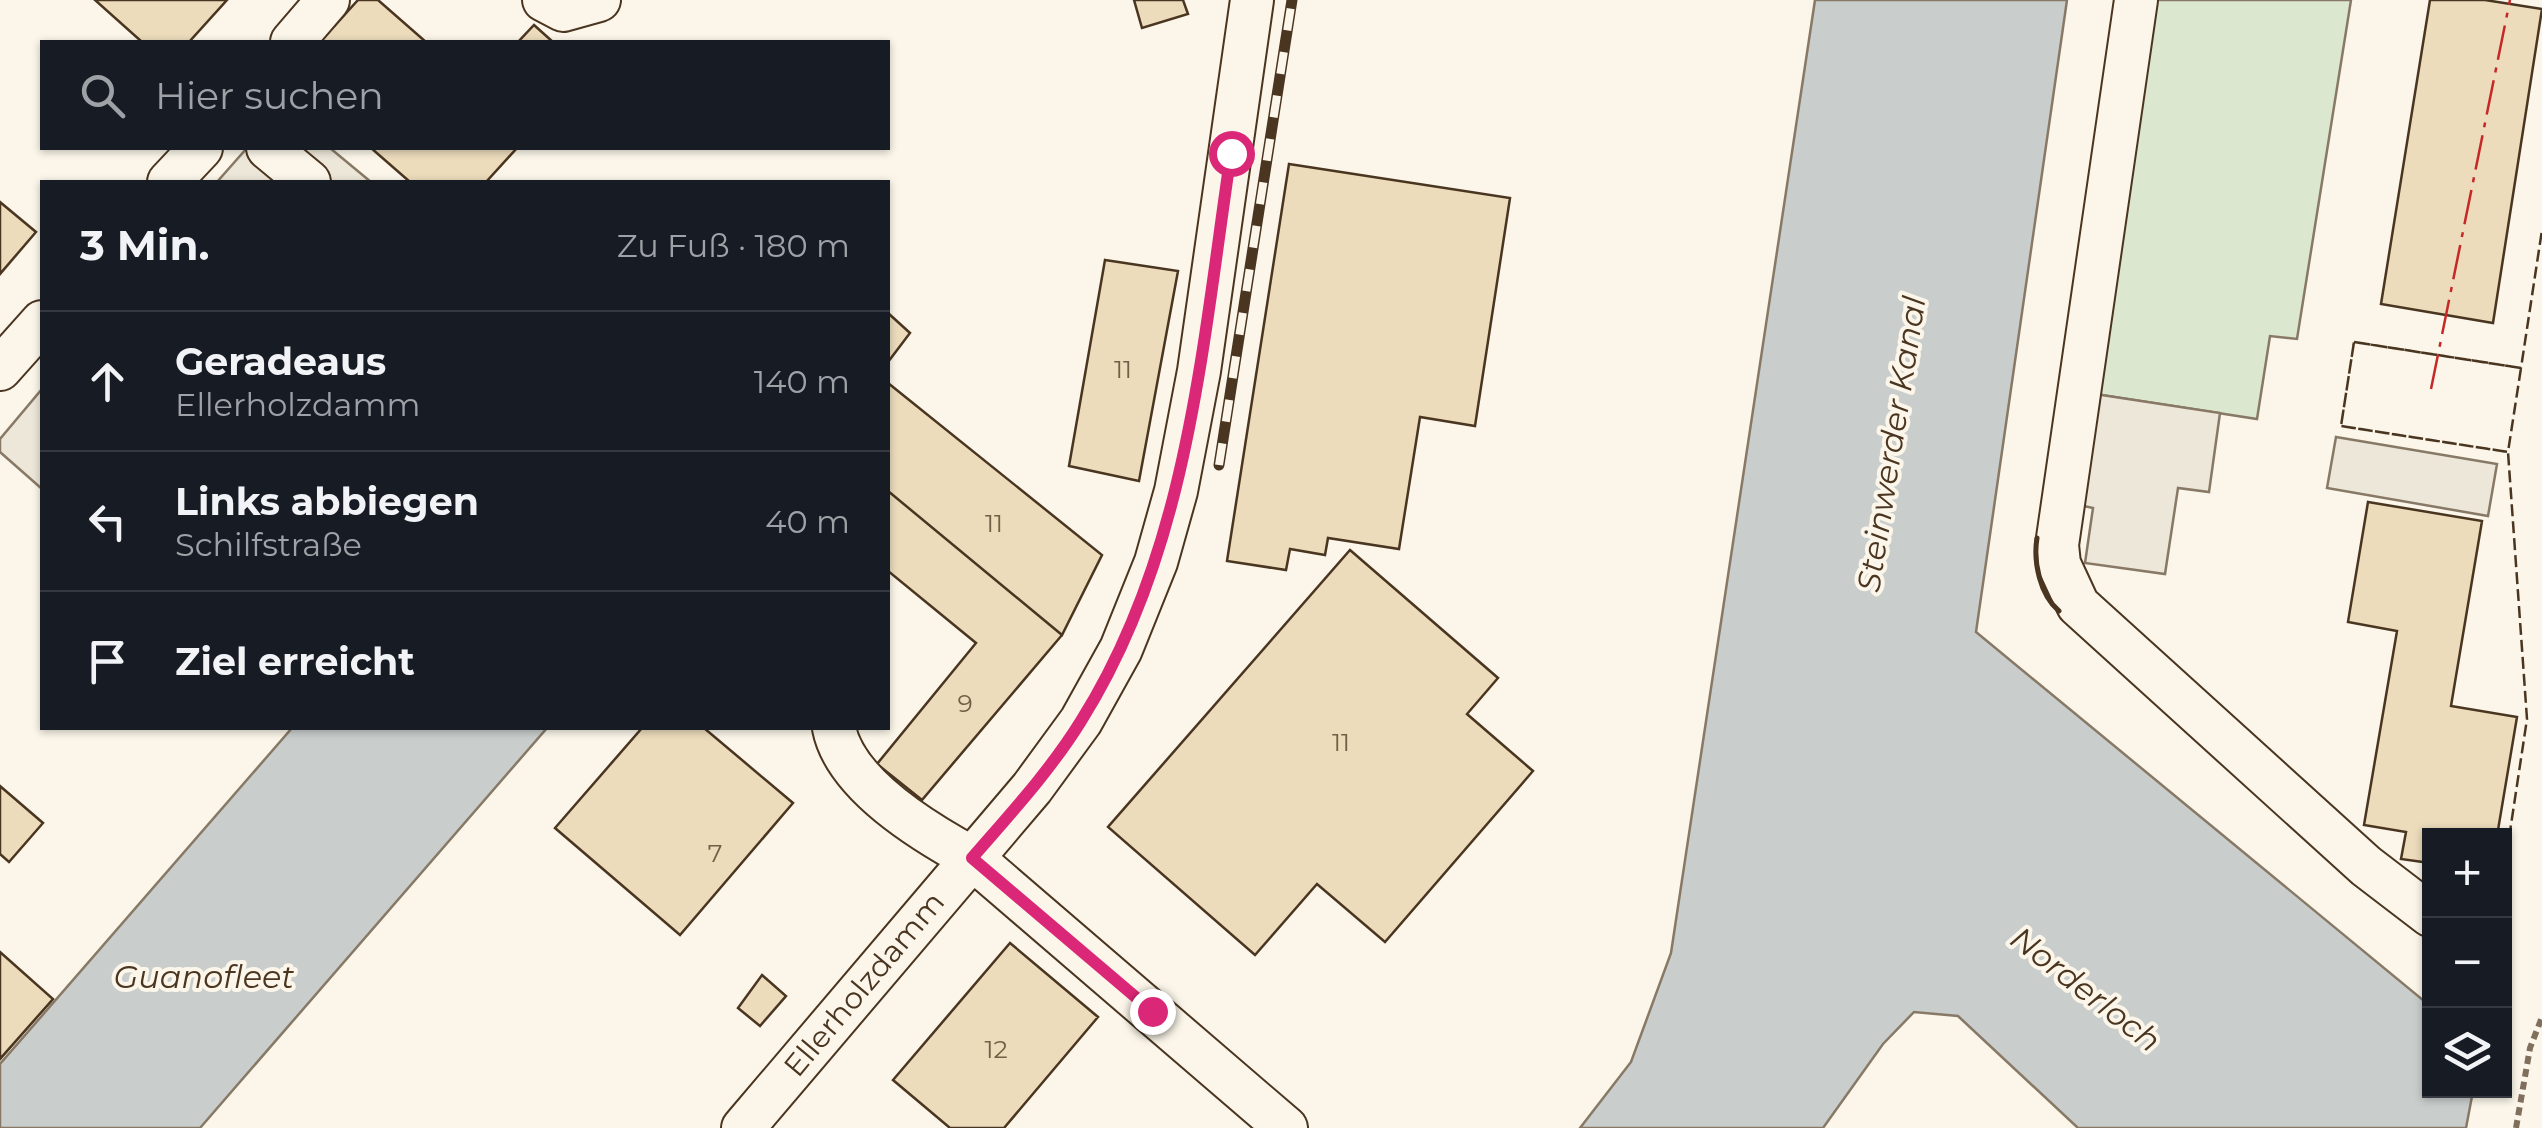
<!DOCTYPE html>
<html lang="de">
<head>
<meta charset="utf-8">
<style>
	body { margin:0; font-family:Montserrat,sans-serif; background:#20242c; color:#f1f3f6 }
	.controls { position:absolute; right:30px; bottom:30px; display:grid; overflow:hidden; border-radius:0px; box-shadow:0 2px 8px #0004 }
	.controls button { width:90px; height:90px; display:grid; place-items:center; padding:0; border:0; border-bottom:2px solid #363941; background:#171b24; color:#f1f3f6; font:50px sans-serif }
	.stop { position:absolute; width:30px; height:30px; margin:-22px; border:8px solid #db2777; border-radius:50%; background:#fff }
	.stop.end { background:#db2777; border-color:#fff; box-shadow:0 2px 10px #0008 }
	.list { margin:0; padding:0; list-style:none }
	h2 { display:flex; justify-content:space-between; align-items:center; height:130px; margin:0; padding:0 40px; font-size:42px }
	h2 small { font-size:32px; font-weight:400; color:#9ea1a6 }
	.list li { display:grid; grid-template-columns:65px 1fr auto; gap:30px; align-items:center; box-sizing:border-box; height:140px; padding:0 40px; border-top:2px solid #363941 }
	.list b { display:block; font-size:38px; white-space:nowrap }
	.list p { margin:0; font-size:32px; white-space:nowrap; color:#9ea1a6 }
	.list em { font-size:32px; font-style:normal; color:#9ea1a6 }
	.icon { flex:none; width:55px; height:55px; fill:none; stroke:currentColor; stroke-width:2; stroke-linecap:round; stroke-linejoin:round }
	.map { position:relative; flex:none; width:2542px; height:1128px; overflow:hidden }
	.search { position:absolute; background:#171b24; box-shadow:0 2px 8px #0004; left:40px; top:40px; width:850px; height:110px; display:flex; align-items:center; gap:25px; box-sizing:border-box; padding:0 35px; border-radius:0px; color:#9ea1a6; font-size:38px }
	.panel { position:absolute; background:#171b24; box-shadow:0 2px 8px #0004; left:40px; top:180px; width:850px; height:550px; border-radius:0px }
	.map>svg:first-child { display:block }
	.green { fill:#dce7d0; stroke:#887966; stroke-width:2.5 }
	.parking { fill:#ede7d9; stroke:#887966; stroke-width:2.5 }
	.water { fill:#c9cecd; stroke:#887966; stroke-width:2.5 }
	.building { fill:#ecdcbc; stroke:#4a3520; stroke-width:2.5 }
	.lines { fill:none; stroke-linecap:round; stroke-linejoin:round }
	.minor-casing { stroke:#4a3520; stroke-width:46 }
	.path { stroke:#7f6f5c; stroke-width:6; stroke-dasharray:8 5; stroke-linecap:butt }
	.minor { stroke:#fbf6e9; stroke-width:42 }
	.rail-casing { stroke:#4a3520; stroke-width:11 }
	.rail { stroke:#fbf6e9; stroke-width:8; stroke-dasharray:22; stroke-linecap:butt }
	.fence { stroke:#4a3520; stroke-width:2.5; stroke-dasharray:12 5; stroke-linecap:butt }
	.wall { stroke:#4a3520; stroke-width:5 }
	.power { stroke:#c62828; stroke-width:2.5; stroke-dasharray:35 8 5 8; stroke-linecap:butt }
	.route { stroke:#db2777; stroke-width:12 }
	.labels { text-anchor:middle; dominant-baseline:central; stroke-width:8; stroke-linejoin:round; paint-order:stroke }
	.number-label { font-size:25px; fill:#725f47 }
	.street-label { font-size:30px; fill:#4a3520; stroke:#fbf6e9 }
	.water-label { font-size:32px; font-style:italic; fill:#4a3520; stroke:#fbf6e9 }
</style>
</head>
<body>
<div class="map">
<svg width="2542" height="1128" viewBox="0 0 2542 1128">
	<rect width="100%" height="100%" fill="#fbf6e9"/>
	<path class="green" d="M2144 0H2351L2297 339 2270 336 2257 419 2095 394Z"/>
	<path class="parking" d="M247 148H330L371 182H217Z
		M42 389V489L0 452V439Z
		M2095 394 2220 413 2209 492 2178 488 2165 574 2085 563 2093 508 2079 505Z
		M2336 437 2497 464 2488 516 2327 488Z"/>
	<path class="water" d="M1815 0H2067L1976 632 2429 1005 2430 1090 2473 1091 2466 1128H2078L1958 1016 1914 1012 1883 1044 1823 1128H1580L1631 1062 1671 953Z
		M292 728H547L200 1128H0V1064Z"/>
	<path class="building" d="M95 0H227L189 42H142Z
		M358 0H378L426 42H320Z
		M1134 0H1183L1188 14 1142 28Z
		M2430 0H2485L2542 9 2493 323 2381 304Z
		M534 25 553 42H518Z
		M371 148H517L486 182H410Z
		M1289 164 1510 198 1475 426 1420 417 1399 549 1328 538 1325 555 1290 549 1286 570 1227 561Z
		M0 202 36 232 0 274Z
		M1105 260 1178 271 1139 481 1069 466Z
		M888 313 910 333 888 362Z
		M888 383 1102 555 1062 635 888 491Z
		M888 491 1062 635 922 800 877 764 976 643 888 571Z
		M2368 502 2482 521 2451 706 2517 717 2497 836H2430V863L2401 859 2406 832 2364 825 2397 631 2348 622Z
		M1350 550 1498 678 1467 714 1533 771 1385 942 1317 884 1255 955 1108 827Z
		M642 728H704L793 803 680 935 555 828Z
		M0 786 43 823 9 862 0 854Z
		M1010 943 1098 1017 1004 1128H950L893 1080Z
		M0 952 53 999 0 1059Z
		M762 975 786 996 760 1026 738 1008Z"/>
	<g class="lines">
		<g class="minor-casing">
			<path id="minor" d="M544 0 563 10 599 0
				M2136 0 2057 545 2059 564 2078 605 2366 866 2430 915
				M292 42 328 0
				M268 148 309 182
				M169 182 201 148
				M0 369 42 322
				M834 728C845 784 924 832 972 858L1286 1128
				M743 1128 1032 788 1081 721 1121 649 1156 562 1176 491 1199 371 1252 0"/>
		</g>
		<path class="path" d="M2516 1128 2530 1048 2542 1017"/>
		<use href="#minor" class="minor"/>
		<g class="rail-casing">
			<path id="rail" d="M1219 465 1292 0"/>
		</g>
		<use href="#rail" class="rail"/>
		<path class="fence" d="M2354 342 2521 368 2508 452 2341 426Z
			M2037 538C2033 562 2040 595 2059 611
			M2504 871 2527 719 2508 452 2341 426 2354 342 2521 368 2542 230"/>
		<path class="wall" d="M2037 538C2033 562 2040 595 2059 611"/>
		<path class="power" d="M2431 389 2510 0"/>
	</g>
	<g class="lines">
		<path class="route" d="M1152 1011 972 858C1010 814 1050 771 1081 721 1188 551 1202 347 1231 153"/>
	</g>
	<g class="labels">
		<g class="number-label">
			<text x="1123" y="369">11</text>
			<text x="994" y="523">11</text>
			<text x="965" y="703">9</text>
			<text x="1341" y="742">11</text>
			<text x="715" y="853">7</text>
			<text x="996" y="1049">12</text>
		</g>
		<g class="street-label">
			<text transform="translate(864 984) rotate(-50)">Ellerholzdamm</text>
		</g>
		<g class="water-label">
			<text transform="translate(1891 444) rotate(-81)">Steinwerder Kanal</text>
			<text x="204" y="976">Guanofleet</text>
			<text transform="translate(2086 989) rotate(38)">Norderloch</text>
		</g>
	</g>
</svg>
<div class="controls">
<button>+</button>
<button>−</button>
<button><svg class="icon" aria-label="layers" viewBox="0 0 24 24"><path d="M12 4l9 5-9 5-9-5zM3 14l9 5 9-5"/></svg></button>
</div>
<div class="stop" style="left:1231px;top:153px"></div>
<div class="stop end" style="left:1152px;top:1011px"></div>
<div class="search"><svg class="icon" aria-label="search" viewBox="0 0 24 24"><circle cx="10" cy="10" r="6"/><path d="M15 15l6 6"/></svg>Hier suchen</div>
<section class="panel">
<h2>3 Min.<small>Zu Fuß · 180 m</small></h2>
<ul class="list">
<li><svg class="icon" aria-label="ahead" viewBox="0 0 24 24"><path d="M12 20V5M6 11l6-6 6 6"/></svg><div><b>Geradeaus</b><p>Ellerholzdamm</p></div><em>140 m</em></li>
<li><svg class="icon" aria-label="left" viewBox="0 0 24 24"><path d="M17 20v-9H6M10 6l-5 5 5 5"/></svg><div><b>Links abbiegen</b><p>Schilfstraße</p></div><em>40 m</em></li>
<li><svg class="icon" aria-label="arrive" viewBox="0 0 24 24"><path d="M6 21V4h12l-3 4 3 4H6"/></svg><div><b>Ziel erreicht</b></div></li>
</ul>
</section>
</div>
</body>
</html>
